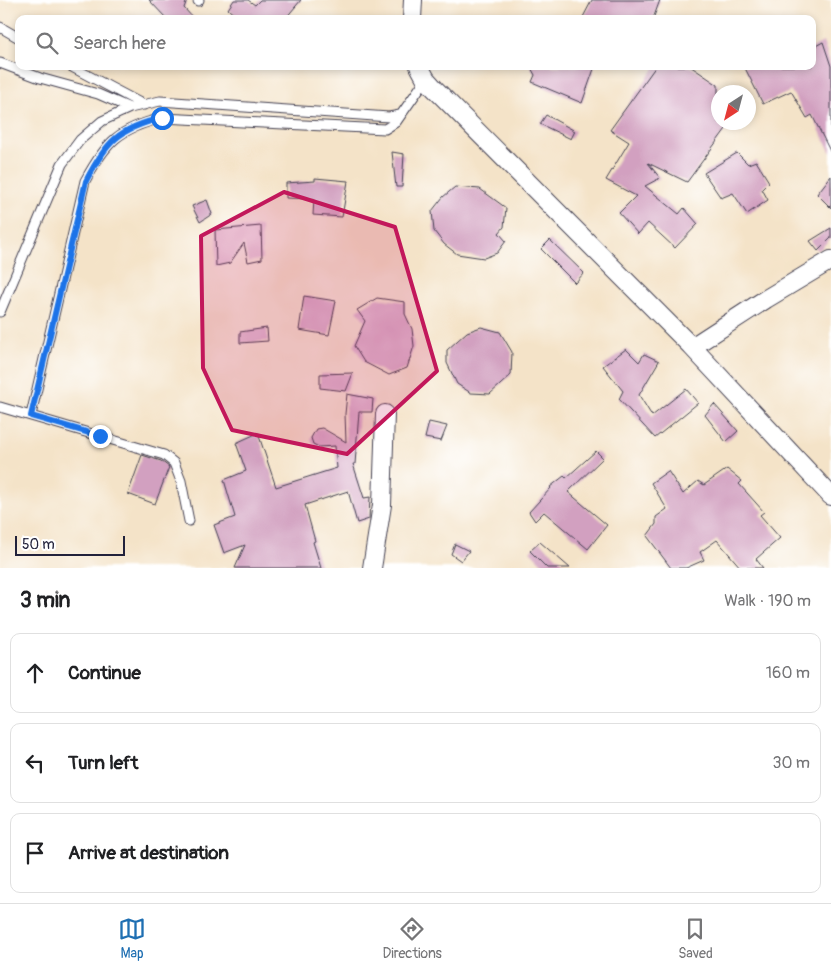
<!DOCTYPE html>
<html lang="en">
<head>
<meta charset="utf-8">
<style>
	body { margin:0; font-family:Pangolin,sans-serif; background:#f6f6f6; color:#202124 }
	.compass { position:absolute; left:711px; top:85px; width:45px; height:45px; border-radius:50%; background:#fff; box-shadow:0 2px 8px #0003; rotate:216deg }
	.scale { position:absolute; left:15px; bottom:12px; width:110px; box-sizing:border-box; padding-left:5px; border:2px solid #22223b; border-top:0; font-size:14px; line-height:18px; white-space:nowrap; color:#22223b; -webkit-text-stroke:4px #fff; paint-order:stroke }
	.stop { position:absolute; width:15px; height:15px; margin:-11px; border:4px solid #1a73e8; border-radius:50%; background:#fff }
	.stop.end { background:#1a73e8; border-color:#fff; box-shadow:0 1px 5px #0008 }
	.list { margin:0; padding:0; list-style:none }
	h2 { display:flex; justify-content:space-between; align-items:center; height:65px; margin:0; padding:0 20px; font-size:21px }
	h2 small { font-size:16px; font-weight:400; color:#757577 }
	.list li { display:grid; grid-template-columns:32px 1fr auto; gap:15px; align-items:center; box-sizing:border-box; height:80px; margin:0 10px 10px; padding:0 10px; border:1px solid #e0e0e0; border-radius:10px }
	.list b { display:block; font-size:19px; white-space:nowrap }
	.list em { font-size:16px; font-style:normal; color:#757577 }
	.icon { flex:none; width:28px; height:28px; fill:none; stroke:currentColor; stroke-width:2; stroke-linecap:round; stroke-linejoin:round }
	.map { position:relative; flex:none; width:831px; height:568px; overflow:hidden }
	.search { position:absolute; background:#fff; box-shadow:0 2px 8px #0003; left:15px; right:15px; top:15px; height:55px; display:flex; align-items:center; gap:12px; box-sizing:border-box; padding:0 18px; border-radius:10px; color:#757577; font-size:19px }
	.sheet { height:335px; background:#fff }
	nav { display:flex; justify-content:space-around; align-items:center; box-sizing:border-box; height:70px; border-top:1px solid #e0e0e0; background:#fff; font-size:14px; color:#757577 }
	nav a { display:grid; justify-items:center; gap:2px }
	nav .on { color:#1f6fb2 }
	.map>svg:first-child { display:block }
	.building { fill:#d2a0c0 }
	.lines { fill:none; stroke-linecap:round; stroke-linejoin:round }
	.service-casing { stroke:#423f50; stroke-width:11 }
	.minor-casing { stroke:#423f50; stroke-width:20 }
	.service { stroke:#fff; stroke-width:9 }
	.minor { stroke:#fff; stroke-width:18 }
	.route { stroke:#1a73e8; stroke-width:6 }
	.marked { fill:#c2185b; fill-opacity:0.2; stroke:#c2185b; stroke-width:4; stroke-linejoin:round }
</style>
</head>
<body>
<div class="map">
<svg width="831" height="568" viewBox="0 0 831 568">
	<rect width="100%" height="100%" fill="#fff"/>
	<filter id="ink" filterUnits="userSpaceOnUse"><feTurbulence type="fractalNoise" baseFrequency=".02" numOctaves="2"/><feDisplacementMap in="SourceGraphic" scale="10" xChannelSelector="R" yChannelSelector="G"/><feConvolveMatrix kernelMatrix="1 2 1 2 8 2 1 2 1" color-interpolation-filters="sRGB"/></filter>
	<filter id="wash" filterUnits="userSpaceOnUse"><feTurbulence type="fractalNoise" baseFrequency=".0096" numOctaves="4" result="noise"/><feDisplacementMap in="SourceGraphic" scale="20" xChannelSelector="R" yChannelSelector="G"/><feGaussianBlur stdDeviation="1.12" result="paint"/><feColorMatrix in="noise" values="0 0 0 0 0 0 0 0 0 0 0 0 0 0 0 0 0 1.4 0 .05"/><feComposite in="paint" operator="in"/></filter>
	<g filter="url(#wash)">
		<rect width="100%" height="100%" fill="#f4e3c8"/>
		<g id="blocks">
			<path class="building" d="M149 0H187L184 8 194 19H167Z
				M234 0H248L255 5 260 0H301L285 19H239L228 9Z
				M592 0H660L653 19H582Z
				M823 42 831 66V153L812 115 807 118 791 91 763 104 744 66H812V48Z
				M530 66H595L582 103 532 82 535 75Z
				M656 66H690L718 85V122H731L687 182 648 163 660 178 645 186 679 214 684 208 698 224 675 248 648 223 638 234 619 213 636 196 606 180 629 142 610 130Z
				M546 115 575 131 571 139 540 124Z
				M392 152 404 154 402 187H396Z
				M737 153 748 164 756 161 769 182 762 189 768 200 747 214 733 193 721 198 704 173Z
				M831 176V208L817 194Z
				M315 178 348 181 342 217 313 215 314 199 286 198V183L315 181Z
				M455 187 480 189 506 208 504 227 499 233 506 241 497 253 484 258 457 254 444 244 434 231 432 211 443 197Z
				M207 200 212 214 200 222 192 206Z
				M261 226 262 259 248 262 244 243 230 263 216 266 215 230Z
				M831 228V238L818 251 810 241Z
				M550 240 584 273 575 283 541 249Z
				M304 296 336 301 329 335 299 330Z
				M377 298 405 302V314L412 329 414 346 407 368 389 375 364 362 354 346 365 321 357 310Z
				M481 327 500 332 512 352 511 375 490 394 471 393 457 384 447 363V350L467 332Z
				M267 328 268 341 240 343V332Z
				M626 349 639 362 644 354 659 361 639 395 652 416 686 389 698 403 655 438 619 399 623 391 603 366Z
				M353 373 346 391 320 388V374Z
				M347 394 373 399 372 412H359L355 464H353L364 498 370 497 369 519 357 523 348 491 305 505 315 541 313 542 321 568H235L245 545 224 553 214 525 235 517 224 480 246 471 236 443 258 433 276 487 337 468 335 446 319 447 313 444 311 438 316 429 322 428 346 442 345 414Z
				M714 404 738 431 726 442 705 415Z
				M429 422 447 426 441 441 425 438Z
				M596 451 603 458 568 492 607 525 588 549 544 512 535 521 529 512 551 488 550 487 564 476 566 478Z
				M142 455 161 461 169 467 155 504 128 494Z
				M727 469 742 481 739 484 764 512 760 515 780 538 756 559 763 568H741L717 540 700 552 704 560 686 568H671L647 536 656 524V517L667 509 651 483 668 471 683 494 698 481 704 485Z
				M540 542 570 568H547L530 551Z
				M455 544 469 551 461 561 451 554Z"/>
		</g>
	</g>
	<g filter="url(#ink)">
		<use href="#blocks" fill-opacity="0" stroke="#423f50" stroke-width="1"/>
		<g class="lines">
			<g class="service-casing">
				<path id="service" d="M198 1 199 0
					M0 27 19 38
					M0 63 40 78 98 94 130 108
					M70 66 144 105
					M0 312 62 164 80 140 102 121 130 108 160 101 389 117 400 115
					M0 407 164 455 174 463 181 481 189 521
					M31 415 85 181C106 142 119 128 163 118L385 129 396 122 426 79"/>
			</g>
			<g class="minor-casing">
				<path id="minor" d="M412 19 413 0
					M419 66 426 79 435 89 692 347 831 496
					M692 347 766 299 831 260
					M372 568 382 505 385 414"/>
			</g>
			<use href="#service" class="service"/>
			<use href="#minor" class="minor"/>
		</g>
	</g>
	<g class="lines" filter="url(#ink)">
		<path class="route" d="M100 436 31 416 86 181C106 142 119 128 162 118"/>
	</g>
	<path class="marked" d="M284 192 395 227 437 371 347 454 232 430 203 368 201 236Z"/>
</svg>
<svg class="compass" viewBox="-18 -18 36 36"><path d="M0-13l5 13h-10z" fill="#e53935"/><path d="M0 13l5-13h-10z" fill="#757577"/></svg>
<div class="scale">50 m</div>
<div class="stop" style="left:162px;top:118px"></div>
<div class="stop end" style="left:100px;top:436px"></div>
<div class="search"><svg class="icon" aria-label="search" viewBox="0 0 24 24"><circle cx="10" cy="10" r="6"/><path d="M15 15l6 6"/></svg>Search here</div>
</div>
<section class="sheet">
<h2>3 min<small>Walk · 190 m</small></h2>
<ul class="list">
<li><svg class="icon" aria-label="ahead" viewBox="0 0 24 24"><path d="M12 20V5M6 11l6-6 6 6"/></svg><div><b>Continue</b></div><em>160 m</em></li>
<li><svg class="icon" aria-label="left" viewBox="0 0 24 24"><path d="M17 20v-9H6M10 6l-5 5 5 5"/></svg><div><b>Turn left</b></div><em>30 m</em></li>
<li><svg class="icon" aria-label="arrive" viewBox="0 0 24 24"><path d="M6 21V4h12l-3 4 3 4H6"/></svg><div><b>Arrive at destination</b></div></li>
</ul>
</section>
<nav>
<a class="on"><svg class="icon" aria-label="map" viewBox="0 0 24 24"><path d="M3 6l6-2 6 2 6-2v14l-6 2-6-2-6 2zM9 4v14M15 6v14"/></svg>Map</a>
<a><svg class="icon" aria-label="directions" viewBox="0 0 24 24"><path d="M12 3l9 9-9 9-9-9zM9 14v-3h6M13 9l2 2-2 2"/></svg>Directions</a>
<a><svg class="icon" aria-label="saved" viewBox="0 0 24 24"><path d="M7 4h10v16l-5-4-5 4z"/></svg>Saved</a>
</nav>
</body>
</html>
